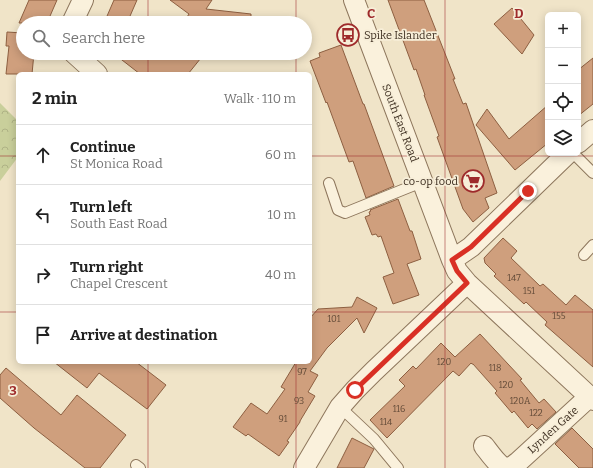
<!DOCTYPE html>
<html lang="en">
<head>
<meta charset="utf-8">
<style>
	body { margin:0; font-family:Bitter,serif; background:#f2f2f2; color:#222 }
	.controls { position:absolute; right:12px; top:12px; display:grid; overflow:hidden; border-radius:6px; box-shadow:0 2px 10px #0003 }
	.controls button { width:36px; height:36px; display:grid; place-items:center; padding:0; border:0; border-bottom:1px solid #e0e0e0; background:#fff; color:#222; font:20px sans-serif }
	.stop { position:absolute; width:12px; height:12px; margin:-9px; border:3px solid #d93025; border-radius:50%; background:#fff }
	.stop.end { background:#d93025; border-color:#fff; box-shadow:0 1px 4px #0008 }
	.list { margin:0; padding:0; list-style:none }
	h2 { display:flex; justify-content:space-between; align-items:center; height:52px; margin:0; padding:0 16px; font-size:17px }
	h2 small { font-size:13px; font-weight:400; color:#767676 }
	.list li { display:grid; grid-template-columns:26px 1fr auto; gap:12px; align-items:center; box-sizing:border-box; height:60px; padding:0 16px; border-top:1px solid #e0e0e0 }
	.list b { display:block; font-size:15px; white-space:nowrap }
	.list p { margin:0; font-size:13px; white-space:nowrap; color:#767676 }
	.list em { font-size:13px; font-style:normal; color:#767676 }
	.icon { flex:none; width:22px; height:22px; fill:none; stroke:currentColor; stroke-width:2; stroke-linecap:round; stroke-linejoin:round }
	.map { position:relative; flex:none; width:593px; height:468px; overflow:hidden }
	.search { position:absolute; background:#fff; box-shadow:0 2px 10px #0003; left:16px; top:16px; width:296px; height:44px; display:flex; align-items:center; gap:10px; box-sizing:border-box; padding:0 14px; border-radius:22px; color:#767676; font-size:15px }
	.panel { position:absolute; background:#fff; box-shadow:0 2px 10px #0003; left:16px; top:72px; width:296px; height:292px; border-radius:6px }
	.map>svg:first-child { display:block }
	.forest { fill:url(#forest-crowns) }
	.building { fill:#cf9f7d; stroke:#8d5f41 }
	.lines { fill:none; stroke-linecap:round; stroke-linejoin:round }
	.service-casing { stroke:#8d765c; stroke-width:12 }
	.minor-casing { stroke:#8d765c; stroke-width:22 }
	.service { stroke:#faf1dc; stroke-width:10 }
	.minor { stroke:#faf1dc; stroke-width:20 }
	.route { stroke:#d93025; stroke-width:5 }
	.grid { fill:none; stroke:#9e2a2b; stroke-width:1; stroke-opacity:0.55 }
	.labels { text-anchor:middle; dominant-baseline:central; stroke-width:3.5; stroke-linejoin:round; paint-order:stroke }
	.number-label { font-size:9px; fill:#624a37 }
	.poi-label { font-size:11px; fill:#3d2e20; stroke:#f7eed8; text-anchor:start }
	.street-label { font-size:11px; fill:#3d2e20; stroke:#f7eed8 }
	.grid-label { font-size:13px; text-anchor:middle; font-weight:bold; fill:#9e2a2b; stroke:#f7eed8; stroke-width:3.5; stroke-linejoin:round; paint-order:stroke }
</style>
</head>
<body>
<div class="map">
<svg width="593" height="468" viewBox="0 0 593 468">
	<defs>
		<pattern id="forest-crowns" width="20" height="18" patternUnits="userSpaceOnUse"><rect width="20" height="18" fill="#c9cf9b"/><path d="M2 6a3 3 0 1 1 6 0M12 15a3 3 0 1 1 6 0" fill="none" stroke="#aeb285"/></pattern>
	</defs>
	<rect width="100%" height="100%" fill="#f0e4c8"/>
	<path class="forest" d="M0 103 18 121V157L0 181Z"/>
	<path class="building" d="M29 0H57L47 23H19Z
		M114 0H137L127 23H104Z
		M170 0H212L206 9 251 14V23H183L189 14Z
		M388 0H424L455 79H453L463 104 466 103 497 193 485 198 489 208 473 222 463 209 437 137 439 136 424 95H425L416 69 414 70Z
		M512 8 534 35 522 54 494 24Z
		M7 32 23 33V53H34L32 74H6L9 46H6Z
		M341 45 363 104H364L394 186 366 198 353 161 349 162 327 102 326 103 310 61 320 57 319 53Z
		M113 53H205L188 74H140Z
		M593 58V104L578 116V70Z
		M548 105V143L515 170 476 125 487 109 509 139Z
		M398 199 410 231H412L421 259 407 264 419 295 393 304 383 277 394 273 381 236 378 237 376 234 372 235 365 217 370 215 369 212 371 211 370 210Z
		M503 238 517 251 511 258 540 286 543 284 566 305 575 295 593 310V367L545 325 547 322 526 302 524 304 494 276 496 274 485 263 484 258Z
		M357 297 377 308 364 333 357 318 327 348 310 371 318 375 308 392 315 396 300 421V422L287 441 289 442 279 456 248 434 246 436 233 427 251 403 267 414 285 389 281 387 296 362H310V318L318 309 352 307Z
		M480 334 522 379 520 380 539 403 544 399 556 412 537 429 532 424 528 428 514 411 512 413 495 393 497 391 473 364H472L471 363 459 376 453 371 387 438 370 420 405 386 399 380 413 366 416 369 441 343 455 357Z
		M54 362H136L166 385 147 409 99 373 87 388Z
		M6 368 61 415 77 395 126 435 100 468H85L34 428 0 398V375Z
		M572 428 593 449V468H579L555 444Z
		M352 438 374 449 364 468H337Z"/>
	<g class="lines">
		<g class="service-casing">
			<path id="service" d="M573 153 593 173
				M329 183 338 210 345 213 422 182
				M584 255 593 245
				M340 407 374 439 398 468
				M136 465 140 468"/>
		</g>
		<g class="minor-casing">
			<path id="minor" d="M354 0 452 260 457 271 467 283 593 400
				M72 23 83 0
				M74 53 97 74
				M578 143 593 130
				M452 260 471 247 568 153
				M484 446C489 452 499 468 508 468 511 468 514 465 517 463L589 397
				M304 468 340 407 355 390 374 371 467 283"/>
		</g>
		<use href="#service" class="service"/>
		<use href="#minor" class="minor"/>
	</g>
	<g class="lines">
		<path class="route" d="M355 390 467 283 457 271 452 260 471 247 528 191"/>
	</g>
	<path class="grid" d="M148 0V23M296 0V23M445 0V468M148 53V74M296 53V74M0 156H18M310 156H593M0 312H18M310 312H593M148 362V468M296 362V468"/>
	<defs>
		<g id="bus-ring" transform="scale(1.15)"><circle r="9.5" fill="#f7eed8" stroke="#9e2a2b" stroke-width="1.5"/><path d="M-5-6H5V4H4V6H2V4H-2V6H-4V4H-5ZM-3.5-4V0h7V-4ZM-3.5 1.2v1.5H-2V1.2ZM2 1.2v1.5H3.5V1.2Z" fill="#9e2a2b"/></g>
		<g id="supermarket-ring" transform="scale(1.15)"><circle r="9.5" fill="#f7eed8" stroke="#9e2a2b" stroke-width="1.5"/><path d="M-6-5.5h2.5l.6 2H6L4.5 2H-2.5L-4.4-4H-6ZM-1.5 3.2a1.3 1.3 0 1 0 .1 0ZM3 3.2a1.3 1.3 0 1 0 .1 0Z" fill="#9e2a2b"/></g>
	</defs>
	<g fill-rule="evenodd">
		<use href="#bus-ring" x="348" y="35"/>
		<use href="#supermarket-ring" x="473" y="181"/>
	</g>
	<g class="labels">
		<g class="number-label">
			<text x="514" y="278">147</text>
			<text x="529" y="291">151</text>
			<text x="559" y="316">155</text>
			<text x="334" y="319">101</text>
			<text x="444" y="362">120</text>
			<text x="495" y="368">118</text>
			<text x="302" y="372">97</text>
			<text x="506" y="385">120</text>
			<text x="299" y="401">93</text>
			<text x="520" y="401">120A</text>
			<text x="399" y="409">116</text>
			<text x="536" y="413">122</text>
			<text x="283" y="419">91</text>
			<text x="386" y="422">114</text>
		</g>
		<g class="poi-label">
			<text x="364" y="35">Spike Islander</text>
			<text x="458" y="181" text-anchor="end">co-op food</text>
		</g>
		<g class="street-label">
			<text transform="translate(400 123) rotate(69)">South East Road</text>
			<text transform="translate(553 430) rotate(-42)">Lynden Gate</text>
		</g>
	</g>
	<g class="grid-label">
		<text x="371" y="18">C</text>
		<text x="519" y="18">D</text>
		<text x="13" y="395">3</text>
	</g>
</svg>
<div class="controls">
<button>+</button>
<button>−</button>
<button><svg class="icon" aria-label="locate" viewBox="0 0 24 24"><circle cx="12" cy="12" r="6"/><path d="M12 2v4M12 18v4M2 12h4M18 12h4"/></svg></button>
<button><svg class="icon" aria-label="layers" viewBox="0 0 24 24"><path d="M12 4l9 5-9 5-9-5zM3 14l9 5 9-5"/></svg></button>
</div>
<div class="stop" style="left:355px;top:390px"></div>
<div class="stop end" style="left:528px;top:191px"></div>
<div class="search"><svg class="icon" aria-label="search" viewBox="0 0 24 24"><circle cx="10" cy="10" r="6"/><path d="M15 15l6 6"/></svg>Search here</div>
<section class="panel">
<h2>2 min<small>Walk · 110 m</small></h2>
<ul class="list">
<li><svg class="icon" aria-label="ahead" viewBox="0 0 24 24"><path d="M12 20V5M6 11l6-6 6 6"/></svg><div><b>Continue</b><p>St Monica Road</p></div><em>60 m</em></li>
<li><svg class="icon" aria-label="left" viewBox="0 0 24 24"><path d="M17 20v-9H6M10 6l-5 5 5 5"/></svg><div><b>Turn left</b><p>South East Road</p></div><em>10 m</em></li>
<li><svg class="icon" aria-label="right" viewBox="0 0 24 24"><path d="M7 20v-9h11M14 6l5 5-5 5"/></svg><div><b>Turn right</b><p>Chapel Crescent</p></div><em>40 m</em></li>
<li><svg class="icon" aria-label="arrive" viewBox="0 0 24 24"><path d="M6 21V4h12l-3 4 3 4H6"/></svg><div><b>Arrive at destination</b></div></li>
</ul>
</section>
</div>
</body>
</html>
